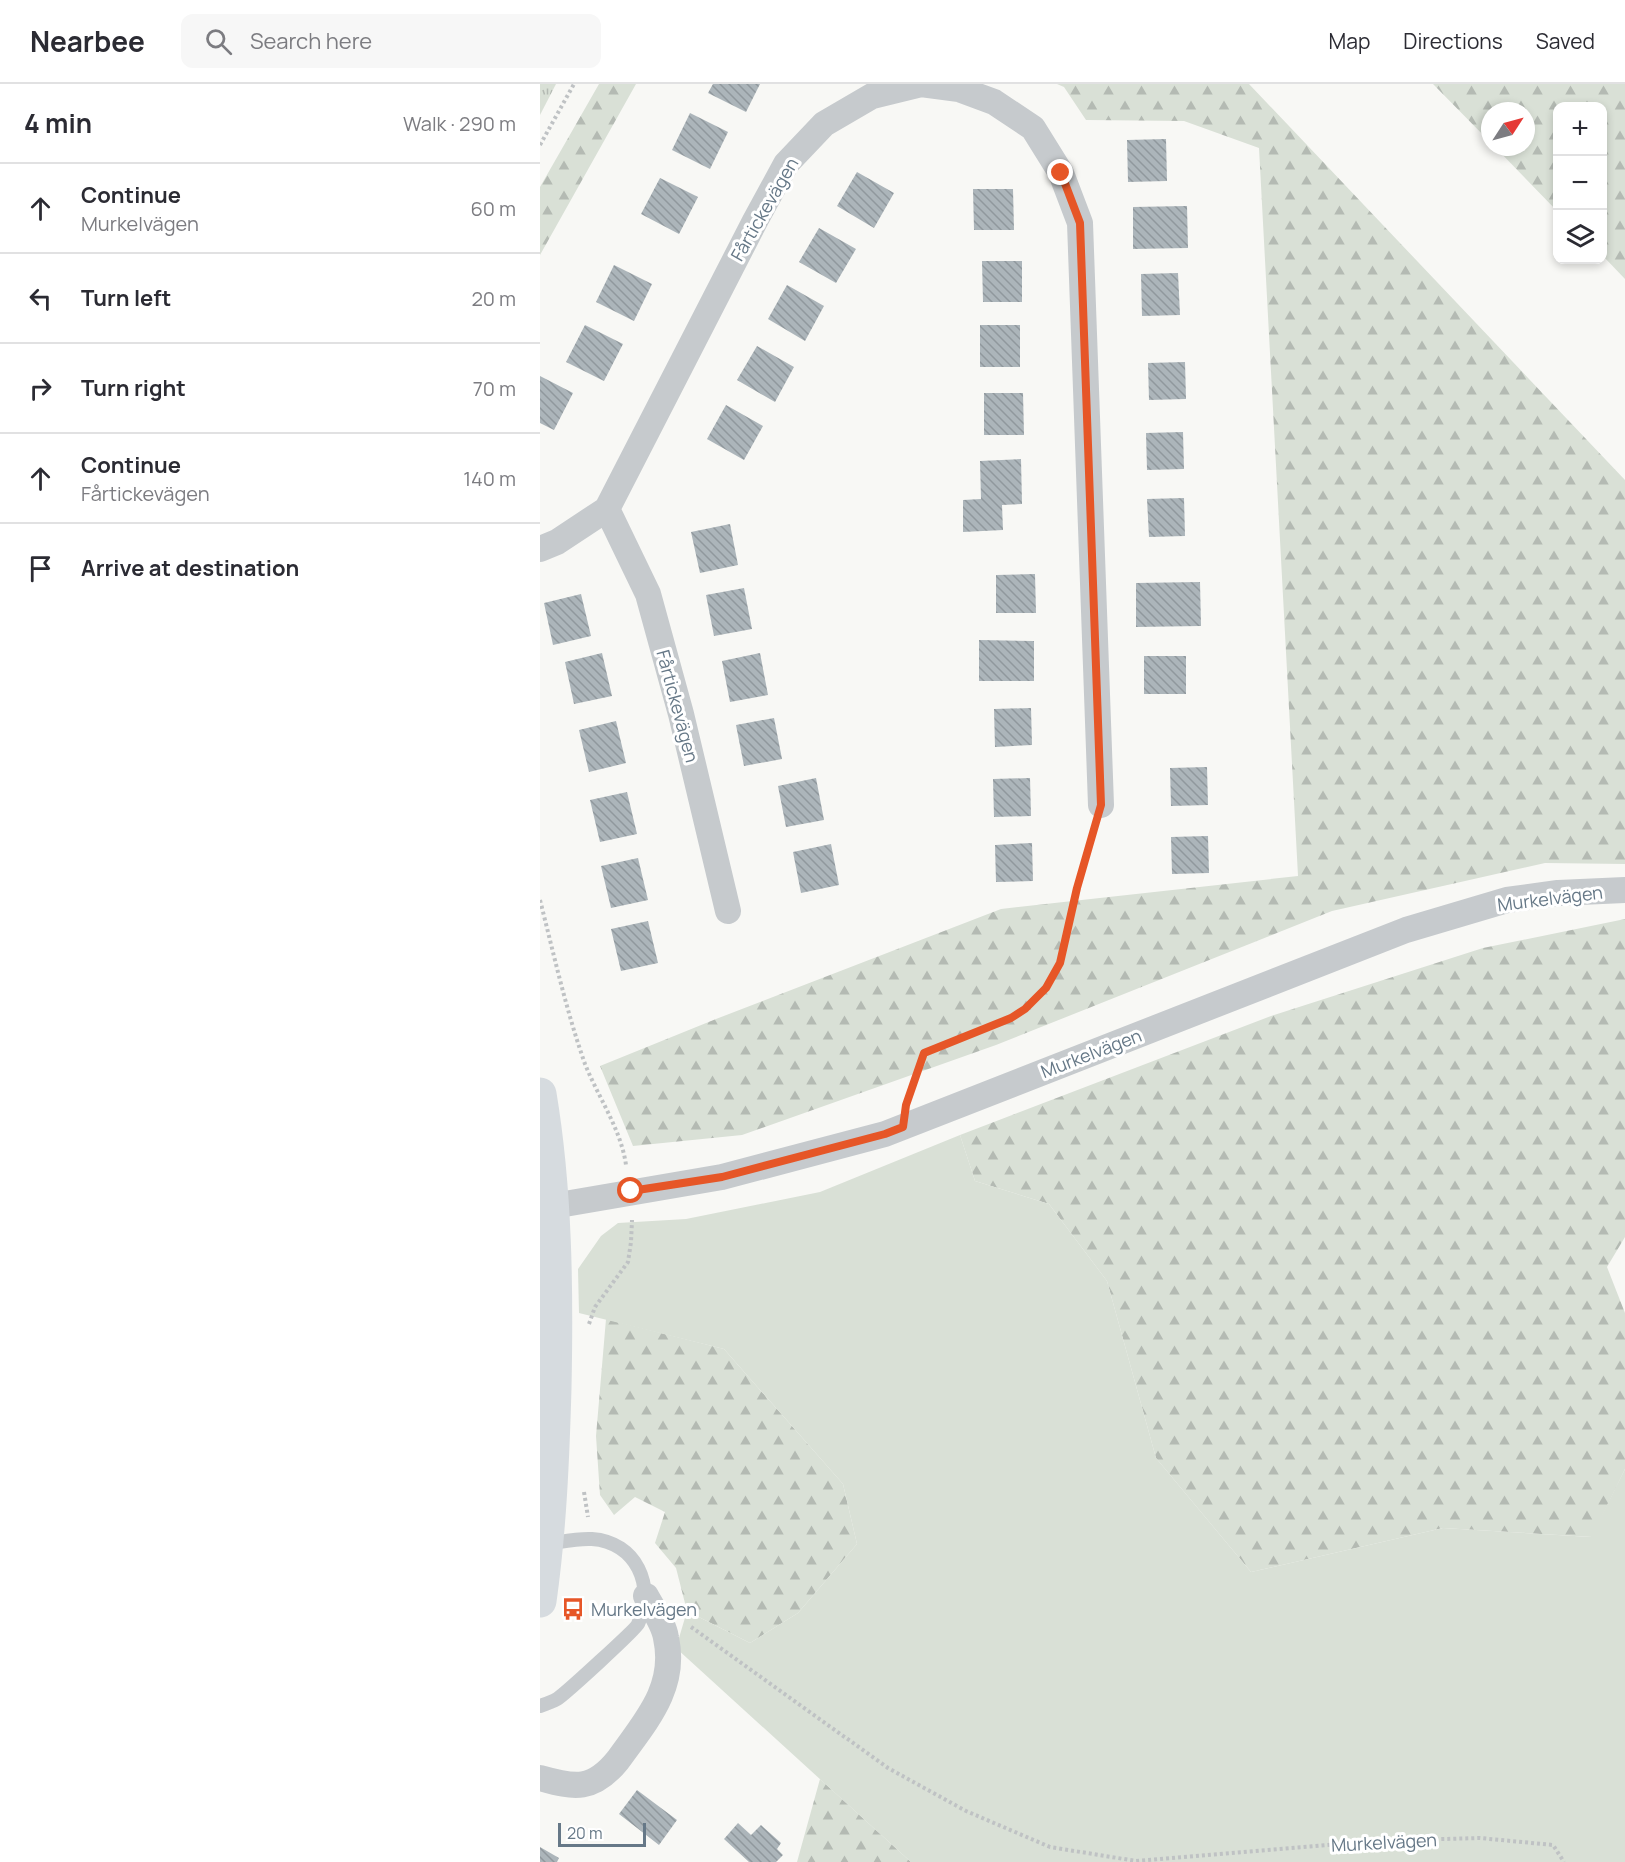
<!DOCTYPE html>
<html lang="en">
<head>
<meta charset="utf-8">
<style>
	body { margin:0; font-family:Manrope,sans-serif; background:#f7f7f7; color:#2b2b33 }
	.controls { position:absolute; right:18px; top:18px; display:grid; overflow:hidden; border-radius:12px; box-shadow:0 3px 9px #0003 }
	.controls button { width:54px; height:54px; display:grid; place-items:center; padding:0; border:0; border-bottom:2px solid #e1e1e2; background:#fff; color:#2b2b33; font:30px sans-serif }
	.compass { position:absolute; left:941px; top:18px; width:54px; height:54px; border-radius:50%; background:#fff; box-shadow:0 3px 9px #0003; rotate:54deg }
	.scale { position:absolute; left:18px; bottom:15px; width:88px; box-sizing:border-box; padding-left:6px; border:3px solid #667887; border-top:0; font-size:16px; line-height:21px; white-space:nowrap; color:#667887; -webkit-text-stroke:4px #fff; paint-order:stroke }
	.stop { position:absolute; width:18px; height:18px; margin:-14px; border:4px solid #e65627; border-radius:50%; background:#fff }
	.stop.end { background:#e65627; border-color:#fff; box-shadow:0 2px 6px #0008 }
	.list { margin:0; padding:0; list-style:none }
	h2 { display:flex; justify-content:space-between; align-items:center; height:78px; margin:0; padding:0 24px; font-size:26px }
	h2 small { font-size:20px; font-weight:400; color:#7c7c81 }
	.list li { display:grid; grid-template-columns:39px 1fr auto; gap:18px; align-items:center; box-sizing:border-box; height:90px; padding:0 24px; border-top:2px solid #e1e1e2 }
	.list b { display:block; font-size:22px; white-space:nowrap }
	.list p { margin:0; font-size:20px; white-space:nowrap; color:#7c7c81 }
	.list em { font-size:20px; font-style:normal; color:#7c7c81 }
	.icon { flex:none; width:33px; height:33px; fill:none; stroke:currentColor; stroke-width:2; stroke-linecap:round; stroke-linejoin:round }
	.map { position:relative; flex:none; width:1085px; height:1778px; overflow:hidden }
	header { display:flex; align-items:center; gap:36px; box-sizing:border-box; height:84px; padding:0 30px; background:#fff; border-bottom:2px solid #e1e1e2 }
	header strong { font-size:28px }
	nav { display:flex; gap:33px; margin-inline-start:auto; font-size:21px }
	.search { width:420px; height:54px; background:#f7f7f7; display:flex; align-items:center; gap:15px; box-sizing:border-box; padding:0 21px; border-radius:12px; color:#7c7c81; font-size:22px }
	main { display:flex }
	aside { flex:1; background:#fff }
	.map>svg:first-child { display:block }
	.grass { fill:url(#grass-tufts) }
	.forest { fill:url(#forest-firs) }
	.park { fill:#d9e0d6 }
	.building { fill:url(#building-back-hatch) }
	.lines { fill:none; stroke-linecap:round; stroke-linejoin:round }
	.path { stroke:#bfc2c4; stroke-width:4; stroke-dasharray:3 3; stroke-linecap:butt }
	.lane { stroke:#c6cacd; stroke-width:14 }
	.street { stroke:#c6cacd; stroke-width:26 }
	.secondary { stroke:#d6dbdf; stroke-width:33 }
	.route { stroke:#e65627; stroke-width:8 }
	.labels { text-anchor:middle; dominant-baseline:central; stroke-width:6; stroke-linejoin:round; paint-order:stroke }
	.street-label { font-size:18px; fill:#667887; stroke:#fff }
	.poi-label { font-size:18px; fill:#667887; stroke:#fff; text-anchor:start }
</style>
</head>
<body>
<header>
<strong>Nearbee</strong>
<div class="search"><svg class="icon" aria-label="search" viewBox="0 0 24 24"><circle cx="10" cy="10" r="6"/><path d="M15 15l6 6"/></svg>Search here</div>
<nav><a>Map</a><a>Directions</a><a>Saved</a></nav>
</header>
<main>
<aside>
<h2>4 min<small>Walk · 290 m</small></h2>
<ul class="list">
<li><svg class="icon" aria-label="ahead" viewBox="0 0 24 24"><path d="M12 20V5M6 11l6-6 6 6"/></svg><div><b>Continue</b><p>Murkelvägen</p></div><em>60 m</em></li>
<li><svg class="icon" aria-label="left" viewBox="0 0 24 24"><path d="M17 20v-9H6M10 6l-5 5 5 5"/></svg><div><b>Turn left</b></div><em>20 m</em></li>
<li><svg class="icon" aria-label="right" viewBox="0 0 24 24"><path d="M7 20v-9h11M14 6l5 5-5 5"/></svg><div><b>Turn right</b></div><em>70 m</em></li>
<li><svg class="icon" aria-label="ahead" viewBox="0 0 24 24"><path d="M12 20V5M6 11l6-6 6 6"/></svg><div><b>Continue</b><p>Fårtickevägen</p></div><em>140 m</em></li>
<li><svg class="icon" aria-label="arrive" viewBox="0 0 24 24"><path d="M6 21V4h12l-3 4 3 4H6"/></svg><div><b>Arrive at destination</b></div></li>
</ul>
</aside>
<div class="map">
<svg width="1085" height="1778" viewBox="0 0 1085 1778">
	<defs>
		<pattern id="grass-tufts" width="24" height="20" patternUnits="userSpaceOnUse" patternTransform="scale(1.5)"><rect width="24" height="20" fill="#d9e0d6"/><path d="M3 7l-1-3M5 7V3M7 7l1-3M15 17l-1-3M17 17v-4M19 17l1-3" fill="none" stroke="#b4bab3"/></pattern>
		<pattern id="forest-firs" width="22" height="20" patternUnits="userSpaceOnUse" patternTransform="scale(1.5)"><rect width="22" height="20" fill="#d9e0d6"/><path d="M5 1l3.5 6h-7zM16 11l3.5 6h-7z" fill="#b4bab3"/></pattern>
		<pattern id="building-back-hatch" width="6" height="6" patternUnits="userSpaceOnUse" patternTransform="scale(1.5)"><rect width="6" height="6" fill="#acb5ba"/><path d="M-1 5l2 2M0 0l6 6M5-1l2 2" fill="none" stroke="#90989d"/></pattern>
	</defs>
	<rect width="100%" height="100%" fill="#f8f8f5"/>
	<path class="grass" d="M0 0H16L0 31Z"/>
	<path class="forest" d="M59 0H96L0 171V103Z
		M517 0H709L1085 396V780L1005 779 792 827 456 961 202 1051 93 1062 60 982 176 935 461 825 758 792 719 64 644 37 546 36 524 3Z
		M893 0H1085V195L1063 172 1062 22H1017V127L955 63H986V27H950V58Z
		M1085 835V1153L1067 1183 1085 1229V1385L1052 1453 903 1444 711 1488 616 1374 567 1197 509 1120 435 1097 420 1051 731 932 943 864Z
		M66 1235 184 1265 303 1400 317 1460 258 1529 210 1559 147 1527 136 1484 115 1459 125 1428 95 1413 74 1431 60 1411 56 1352Z
		M280 1695 371 1778H257Z"/>
	<path class="park" d="M420 1051 435 1097 509 1120 567 1197 616 1374 711 1488 903 1444 1051 1453 1085 1385V1778H371L136 1564 147 1527 210 1559 258 1529 317 1460 303 1400 184 1265 39 1229 38 1185 61 1152 78 1139 146 1135 280 1108Z"/>
	<path class="building" d="M173 0H220L206 28 168 9Z
		M150 29 188 48 170 85 132 66Z
		M626 55 627 97 588 98 587 56Z
		M317 88 354 109 334 144 297 122Z
		M120 94 158 113 139 150 101 130Z
		M433 105H473L474 146H434Z
		M647 122 648 164 593 165V123Z
		M279 144 316 165 296 199 259 178Z
		M442 177H482V218H443Z
		M74 181 112 200 94 237 56 218Z
		M638 189 640 231 602 232 601 190Z
		M247 201 284 222 265 257 228 235Z
		M45 241 83 260 64 297 26 278Z
		M440 241H480V283H440Z
		M217 262 254 283 235 318 197 296Z
		M645 278 646 315 609 316 608 279Z
		M0 292 33 309 14 346 0 339Z
		M444 309H483L484 351H444Z
		M186 321 223 342 204 376 167 355Z
		M643 348 644 385 607 386 606 349Z
		M481 375 482 420 462 421 463 446 423 448V416L441 415 440 377Z
		M644 414 645 452 609 453 607 415Z
		M190 440 198 481 160 489 151 448Z
		M495 490 496 529H456V491Z
		M660 498 661 542 596 543V499Z
		M204 504 212 545 174 552 166 511Z
		M41 510 51 552 13 561 4 519Z
		M439 556 494 557V597H439Z
		M62 569 72 612 34 620 25 578Z
		M220 569 228 611 190 618 182 577Z
		M604 572H646V610H604Z
		M491 624 492 661 455 663 454 625Z
		M234 634 242 675 204 682 196 641Z
		M76 637 86 679 49 688 39 646Z
		M667 683 668 721 631 722 630 684Z
		M276 694 284 736 246 743 238 702Z
		M490 694 491 732 454 733 453 695Z
		M87 708 97 750 60 758 50 716Z
		M668 752 669 789 632 790 631 753Z
		M492 759 493 797 456 798 455 761Z
		M291 760 299 801 261 809 253 768Z
		M98 774 108 816 71 824 61 782Z
		M108 837 118 879 81 887 71 845Z
		M97 1706 137 1736 119 1761 79 1730Z
		M198 1739 211 1751 221 1741 241 1759 237 1765 243 1771 236 1778H209L184 1755Z
		M0 1763 19 1774 17 1778H0Z"/>
	<g class="lines">
		<path class="path" d="M0 61 34 0
			M0 816C14 871 26 926 45 980 58 1013 81 1045 86 1081
			M369 1011 384 969 471 934 485 925 506 904 520 879 537 804 553 747
			M49 1240 55 1223 88 1178 91 1158 92 1136
			M44 1408 48 1433
			M151 1543 348 1684 426 1727 510 1763 596 1777 834 1757 940 1754 1013 1761 1024 1778"/>
		<path class="lane" d="M0 1622C6 1620 12 1618 17 1615 25 1610 96 1545 98 1540 116 1502 96 1458 52 1455 38 1454 21 1458 6 1460"/>
		<path class="street" d="M67 425 108 510 141 630 188 827
			M0 465 17 458 67 425 215 137 246 80 284 40 332 12 381 0 419 5 454 18 493 44 521 89 540 139 561 721
			M13 1122 182 1093 345 1050 866 846 967 816 1018 809 1085 806
			M0 1694C35 1704 53 1707 78 1676 105 1638 137 1604 126 1554 124 1540 113 1525 106 1512"/>
		<path class="secondary" d="M0 1010C16 1106 17 1206 15 1304 13 1375 10 1446 0 1517"/>
	</g>
	<g class="lines">
		<path class="route" d="M91 1107 182 1093 345 1050 363 1043 366 1021 384 969 471 934 485 925 506 904 520 879 537 804 561 721 540 139 521 89"/>
	</g>
	<defs>
		<g id="bus-bare" transform="scale(1.8)"><path d="M-5-6H5V4H4V6H2V4H-2V6H-4V4H-5ZM-3.5-4V0h7V-4ZM-3.5 1.2v1.5H-2V1.2ZM2 1.2v1.5H3.5V1.2Z" fill="#e65627" stroke="#fff" stroke-width="2.5" paint-order="stroke"/></g>
	</defs>
	<g fill-rule="evenodd">
		<use href="#bus-bare" x="33" y="1525"/>
	</g>
	<g class="labels">
		<g class="street-label">
			<text transform="translate(224 125) rotate(-60)">Fårtickevägen</text>
			<text transform="translate(138 622) rotate(75)">Fårtickevägen</text>
			<text transform="translate(1010 814) rotate(-7)">Murkelvägen</text>
			<text transform="translate(551 969) rotate(-21)">Murkelvägen</text>
			<text transform="translate(844 1758) rotate(-3)">Murkelvägen</text>
		</g>
		<g class="poi-label">
			<text x="51" y="1525">Murkelvägen</text>
		</g>
	</g>
</svg>
<div class="controls">
<button>+</button>
<button>−</button>
<button><svg class="icon" aria-label="layers" viewBox="0 0 24 24"><path d="M12 4l9 5-9 5-9-5zM3 14l9 5 9-5"/></svg></button>
</div>
<svg class="compass" viewBox="-18 -18 36 36"><path d="M0-13l5 13h-10z" fill="#e53935"/><path d="M0 13l5-13h-10z" fill="#7c7c81"/></svg>
<div class="scale">20 m</div>
<div class="stop" style="left:91px;top:1107px"></div>
<div class="stop end" style="left:521px;top:89px"></div>
</div>
</main>
</body>
</html>
